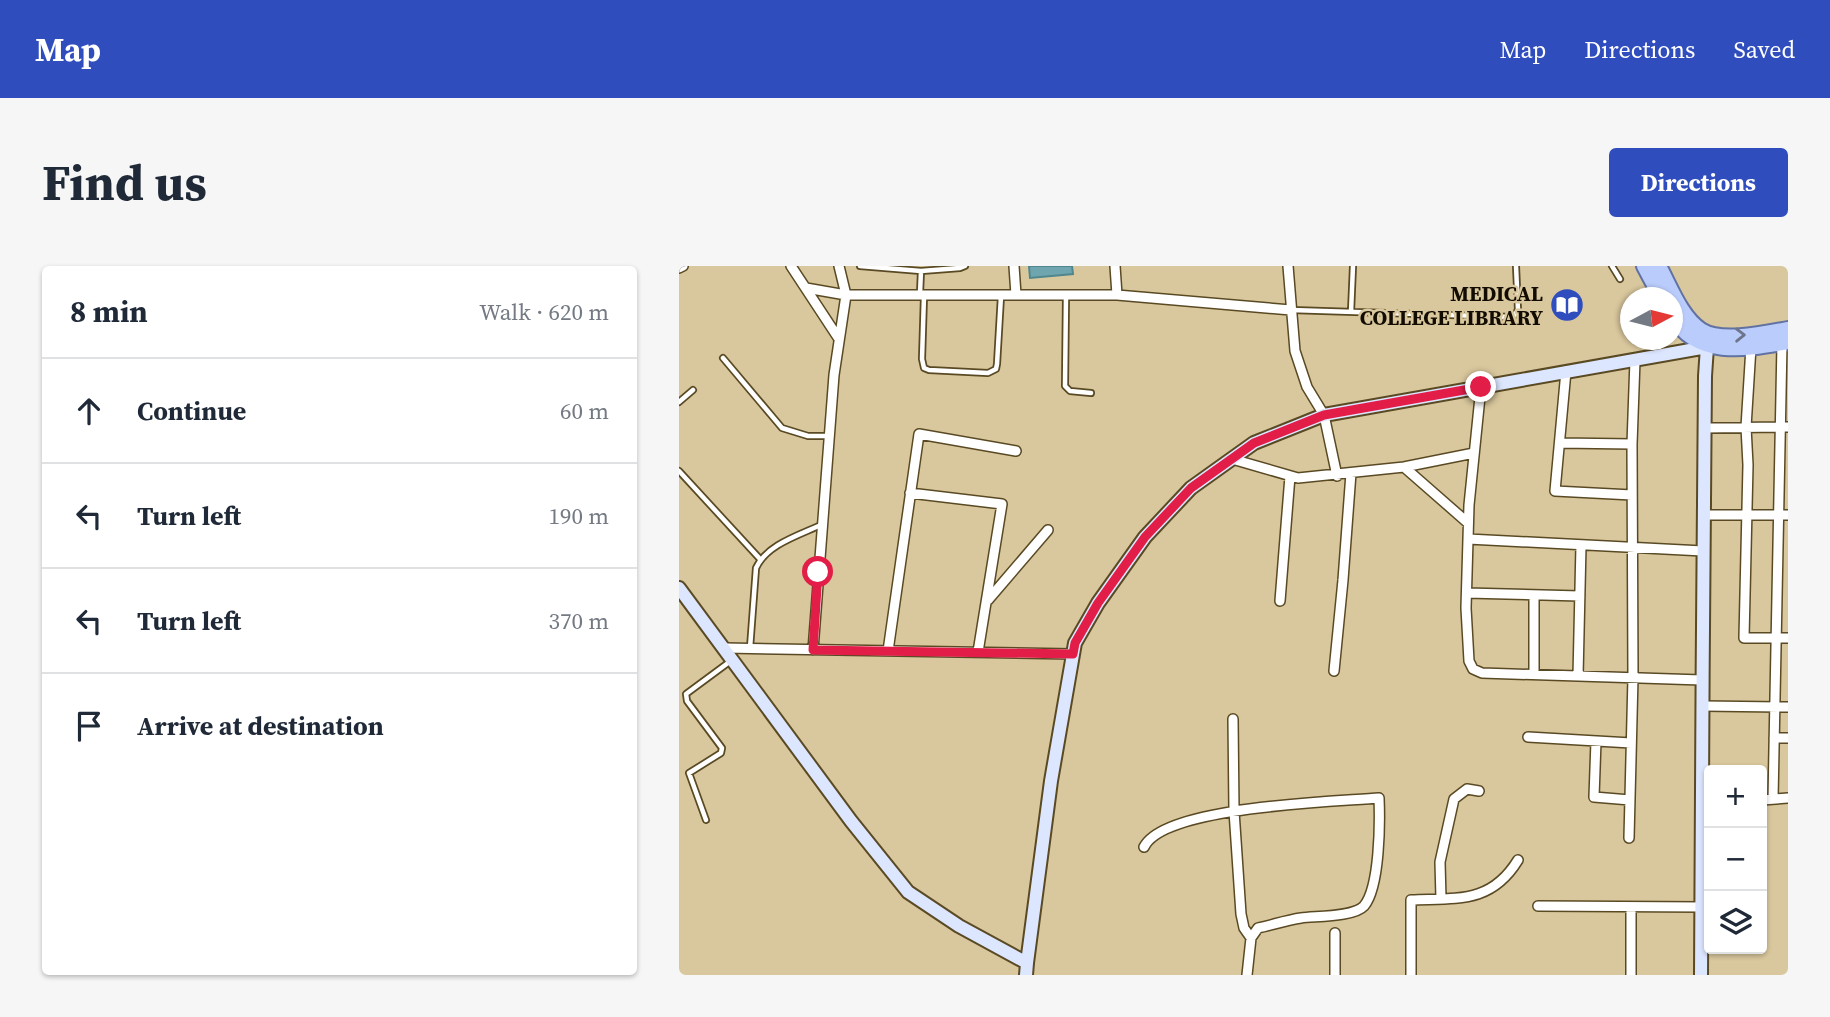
<!DOCTYPE html>
<html lang="en">
<head>
<meta charset="utf-8">
<style>
	body { margin:0; font-family:"Source Serif 4",serif; background:#f6f6f7; color:#1f2937 }
	.controls { position:absolute; right:21px; bottom:21px; display:grid; overflow:hidden; border-radius:7px; box-shadow:0 2px 5px #0004 }
	.controls button { width:63px; height:63px; display:grid; place-items:center; padding:0; border:0; border-bottom:2px solid #e0e1e3; background:#fff; color:#1f2937; font:35px sans-serif }
	.compass { position:absolute; left:941px; top:21px; width:63px; height:63px; border-radius:50%; background:#fff; box-shadow:0 2px 5px #0004; rotate:83deg }
	.stop { position:absolute; width:21px; height:21px; margin:-16px; border:5px solid #e11d48; border-radius:50%; background:#fff }
	.stop.end { background:#e11d48; border-color:#fff; box-shadow:0 2px 7px #0008 }
	.list { margin:0; padding:0; list-style:none }
	h2 { display:flex; justify-content:space-between; align-items:center; height:91px; margin:0; padding:0 28px; font-size:30px }
	h2 small { font-size:23px; font-weight:400; color:#747a83 }
	.list li { display:grid; grid-template-columns:46px 1fr auto; gap:21px; align-items:center; box-sizing:border-box; height:105px; padding:0 28px; border-top:2px solid #e0e1e3 }
	.list b { display:block; font-size:26px; white-space:nowrap }
	.list em { font-size:23px; font-style:normal; color:#747a83 }
	.icon { flex:none; width:38px; height:38px; fill:none; stroke:currentColor; stroke-width:2; stroke-linecap:round; stroke-linejoin:round }
	.map { position:relative; flex:none; width:1109px; height:709px; overflow:hidden; border-radius:7px }
	header { display:flex; align-items:center; gap:42px; box-sizing:border-box; height:98px; padding:0 35px; background:#2f4dbd; color:#fff }
	header strong { font-size:33px }
	nav { display:flex; gap:38px; margin-inline-start:auto; font-size:24px }
	.intro { display:flex; align-items:center; justify-content:space-between; box-sizing:border-box; height:168px; padding:0 42px }
	h1 { margin:0; font-size:49px }
	.button { padding:18px 32px; border-radius:7px; background:#2f4dbd; color:#fff; font-size:24px; font-weight:700 }
	main { display:flex; gap:42px; padding:0 42px }
	aside { flex:1; background:#fff; border-radius:7px; box-shadow:0 2px 5px #0004 }
	.map>svg:first-child { display:block }
	.building { fill:#6ea5ae; stroke:#50878f; stroke-width:2 }
	.lines { fill:none; stroke-linecap:round; stroke-linejoin:round }
	.lane-casing { stroke:#5a4a24; stroke-width:8 }
	.street-casing { stroke:#5a4a24; stroke-width:12 }
	.secondary-casing { stroke:#5a4a24; stroke-width:16 }
	.primary-casing { stroke:#6172a2; stroke-width:18 }
	.lane { stroke:#fff; stroke-width:4.5 }
	.street { stroke:#fff; stroke-width:9 }
	.secondary { stroke:#dce6fe; stroke-width:12 }
	.primary { stroke:#baccfc; stroke-width:14 }
	.oneway { stroke:#6e758b }
	.route { stroke:#e11d48; stroke-width:9 }
	.labels { text-anchor:middle; dominant-baseline:central; stroke-width:5; stroke-linejoin:round; paint-order:stroke }
	.poi-label { font-size:21px; font-weight:bold; fill:#110b00; stroke:#d9c79d; text-anchor:end }
</style>
</head>
<body>
<header>
<strong>Map</strong>
<nav><a>Map</a><a>Directions</a><a>Saved</a></nav>
</header>
<div class="intro"><h1>Find us</h1><a class="button">Directions</a></div>
<main>
<aside>
<h2>8 min<small>Walk · 620 m</small></h2>
<ul class="list">
<li><svg class="icon" aria-label="ahead" viewBox="0 0 24 24"><path d="M12 20V5M6 11l6-6 6 6"/></svg><div><b>Continue</b></div><em>60 m</em></li>
<li><svg class="icon" aria-label="left" viewBox="0 0 24 24"><path d="M17 20v-9H6M10 6l-5 5 5 5"/></svg><div><b>Turn left</b></div><em>190 m</em></li>
<li><svg class="icon" aria-label="left" viewBox="0 0 24 24"><path d="M17 20v-9H6M10 6l-5 5 5 5"/></svg><div><b>Turn left</b></div><em>370 m</em></li>
<li><svg class="icon" aria-label="arrive" viewBox="0 0 24 24"><path d="M6 21V4h12l-3 4 3 4H6"/></svg><div><b>Arrive at destination</b></div></li>
</ul>
</aside>
<div class="map">
<svg width="1109" height="709" viewBox="0 0 1109 709">
	<rect width="100%" height="100%" fill="#d9c79d"/>
	<path class="building" d="M350 0H393L394 8 351 12Z"/>
	<g class="lines">
		<g class="lane-casing">
			<path id="lane" d="M181 0 242 5
				M933 0 941 13
				M241 27 242 5 281 2 286 0
				M245 30 243 93 245 102 250 104 309 107 317 103 318 98 322 30
				M387 30 386 120 391 125 412 127
				M612 44 834 51 839 44 837 0
				M672 46 674 0
				M44 92 103 162 129 170H150
				M0 136 14 124
				M0 205 81 293
				M71 382 77 302C88 278 121 269 144 258
				M27 554 10 507 42 487 43 482 8 435 7 428 53 394"/>
		</g>
		<g class="street-casing">
			<path id="street" d="M112 0 160 73
				M335 0 337 29
				M436 0 438 29
				M609 0 616 85 628 121 645 149 658 210
				M0 2 4 0
				M127 22 167 29H438L612 44
				M1072 81 1067 161 1069 199 1065 372H1109
				M887 105 876 225 953 229
				M802 121 790 239 787 342 790 395 794 403 803 407 1023 414
				M1025 162 1109 161
				M881 177 953 178
				M553 193 619 212 725 201 795 187
				M725 201 789 257
				M231 227 323 238 299 386
				M1024 249H1109
				M789 273 1024 285
				M788 327 901 330
				M855 329V408
				M309 334 369 264
				M601 335 611 210
				M46 382 394 388
				M134 384 155 109 167 29 160 0
				M209 385 240 168 337 185
				M655 405 664 314 672 207
				M899 410 902 279
				M1024 440 1109 441
				M554 453 555 545 562 648 565 662 572 672
				M849 471 952 477
				M1095 472H1109
				M917 475 915 531 951 534
				M1094 533 1103 77
				M1083 534 1109 532
				M950 572 954 411 953 178 956 94
				M465 581C485 540 655 536 700 532 701 556 701 621 685 640 675 651 637 650 622 652 608 654 593 659 579 662L572 672 568 709
				M762 633 761 596 775 533 788 523 800 525
				M859 640 1023 641
				M952 641V709
				M656 709V667
				M732 709V634C778 632 812 638 839 594"/>
		</g>
		<g class="secondary-casing">
			<path id="secondary" d="M0 322 172 555 229 626 280 660 348 697 347 709
				M348 697 372 515 396 377 419 337 466 271 512 222 575 177 645 149 1028 81
				M1022 709C1024 509 1023 310 1026 110L1028 81 1030 75"/>
		</g>
		<g class="primary-casing">
			<path id="primary" d="M965 0 982 32
				M980 0C991 20 1002 51 1022 64 1042 77 1087 67 1109 63
				M994 51C1018 93 1068 83 1109 76"/>
		</g>
		<use href="#lane" class="lane"/>
		<use href="#street" class="street"/>
		<use href="#secondary" class="secondary"/>
		<use href="#primary" class="primary"/>
	</g>
	<defs><path id="oneway-chevron" d="M-2-3.5L2.5 0L-2 3.5" fill="none" stroke-width="1.6" stroke-linecap="round" stroke-linejoin="round" transform="scale(1.75)"/></defs>
	<use class="oneway" href="#oneway-chevron" transform="translate(1061 69) rotate(-1)"/>
	<g class="lines">
		<path class="route" d="M139 306 134 384 394 388 396 377 419 337 466 271 512 222 575 177 645 149 802 121"/>
	</g>
	<defs>
		<g id="library-disc" transform="scale(1.75)"><circle r="9.5" fill="#2f4dbd" stroke="#d9c79d"/><path d="M-6-4Q-3-5.5-.7-3.5V5Q-3 3-6 4ZM6-4Q3-5.5 .7-3.5V5Q3 3 6 4Z" fill="#fff"/></g>
	</defs>
	<g fill-rule="evenodd">
		<use href="#library-disc" x="888" y="39"/>
	</g>
	<g class="labels">
		<g class="poi-label">
			<text x="864" y="27">MEDICAL<tspan x="864" dy="24">COLLEGE LIBRARY</tspan></text>
		</g>
	</g>
</svg>
<div class="controls">
<button>+</button>
<button>−</button>
<button><svg class="icon" aria-label="layers" viewBox="0 0 24 24"><path d="M12 4l9 5-9 5-9-5zM3 14l9 5 9-5"/></svg></button>
</div>
<svg class="compass" viewBox="-18 -18 36 36"><path d="M0-13l5 13h-10z" fill="#e53935"/><path d="M0 13l5-13h-10z" fill="#747a83"/></svg>
<div class="stop" style="left:139px;top:306px"></div>
<div class="stop end" style="left:802px;top:121px"></div>
</div>
</main>
</body>
</html>
